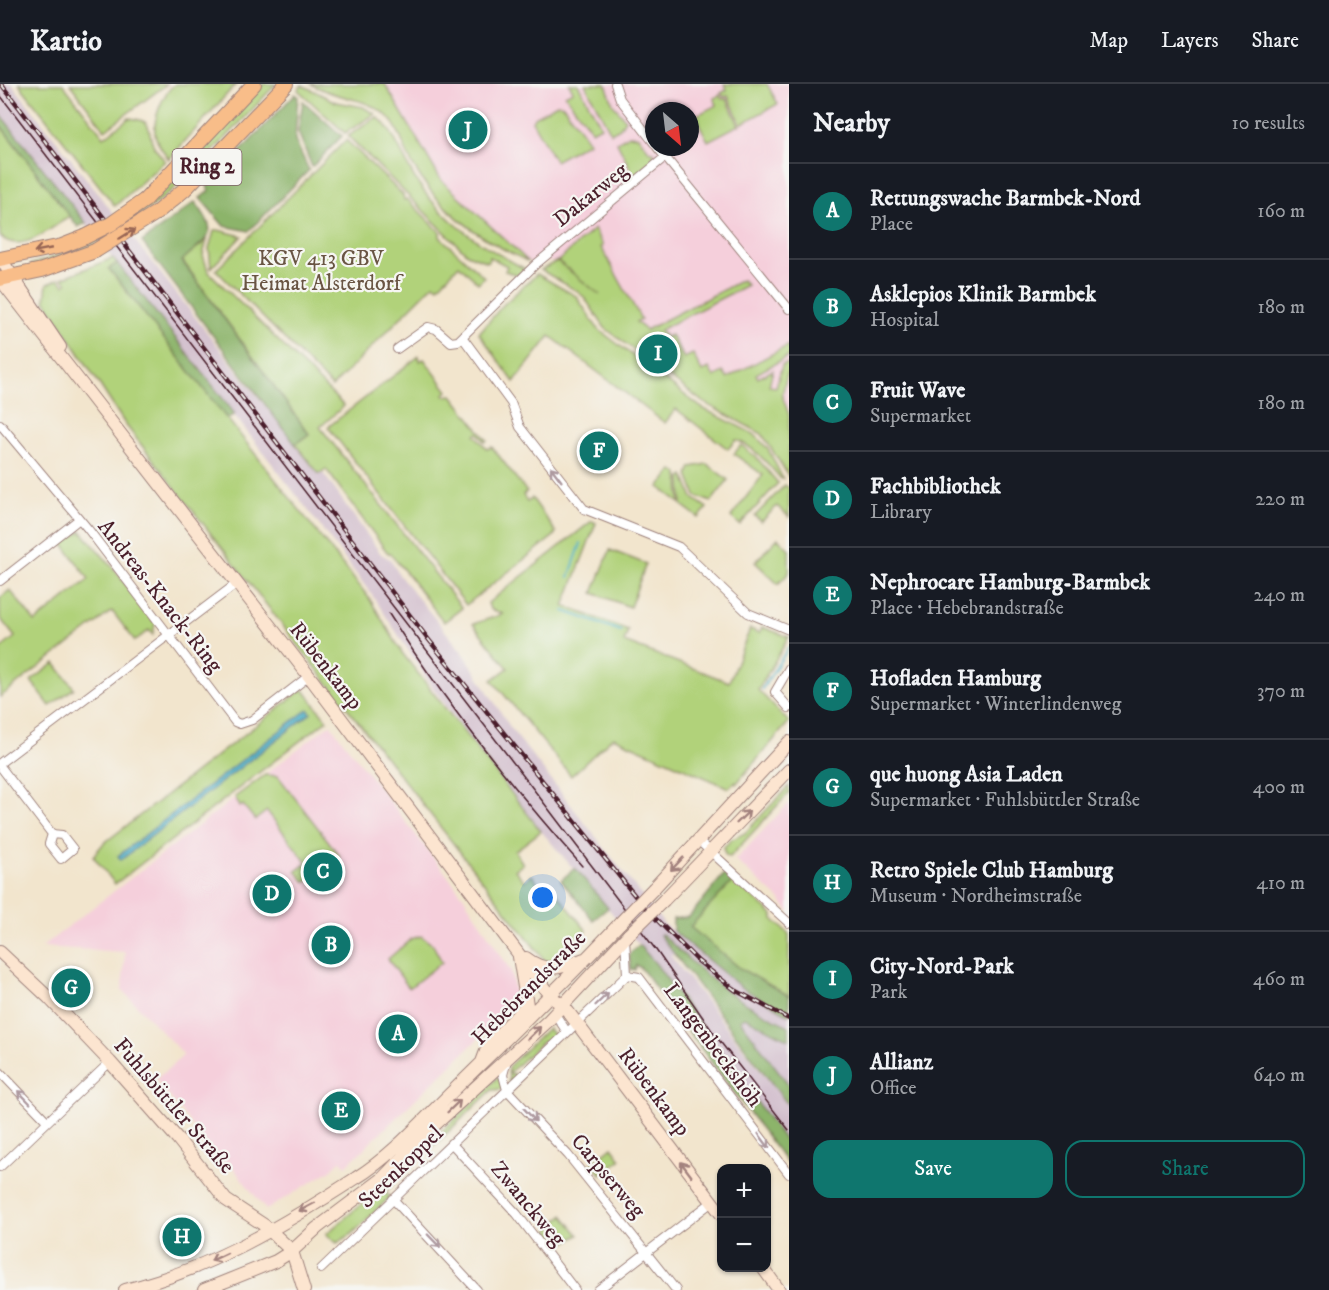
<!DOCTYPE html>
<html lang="en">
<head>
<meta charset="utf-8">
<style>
	body { margin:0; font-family:"IM FELL DW Pica",serif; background:#20242c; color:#f1f3f6 }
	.controls { position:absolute; right:18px; bottom:18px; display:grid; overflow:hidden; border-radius:12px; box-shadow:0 2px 4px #0004 }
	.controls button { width:54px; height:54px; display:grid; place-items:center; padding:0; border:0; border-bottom:2px solid #363941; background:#171b24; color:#f1f3f6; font:30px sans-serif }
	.compass { position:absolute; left:645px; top:18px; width:54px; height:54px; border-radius:50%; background:#171b24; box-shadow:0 2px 4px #0004; rotate:152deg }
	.you { position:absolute; left:543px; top:814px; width:21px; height:21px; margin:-15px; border:4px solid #fff; border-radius:50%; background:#1a73e8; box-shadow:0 0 0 9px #1a73e833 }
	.badge { display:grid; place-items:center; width:39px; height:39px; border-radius:50%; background:#0f766e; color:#fff; font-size:20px; font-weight:700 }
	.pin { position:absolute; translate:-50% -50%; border:3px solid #fff; box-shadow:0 2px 6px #0006 }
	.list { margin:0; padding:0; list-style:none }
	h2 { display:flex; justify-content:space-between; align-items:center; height:78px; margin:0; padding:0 24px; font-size:26px }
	h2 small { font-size:20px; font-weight:400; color:#9ea1a6 }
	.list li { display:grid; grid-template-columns:39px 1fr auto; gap:18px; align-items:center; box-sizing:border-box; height:96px; padding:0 24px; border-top:2px solid #363941 }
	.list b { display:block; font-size:22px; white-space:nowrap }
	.list p { margin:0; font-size:20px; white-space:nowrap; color:#9ea1a6 }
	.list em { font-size:20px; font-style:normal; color:#9ea1a6 }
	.actions { display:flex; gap:12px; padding:18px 24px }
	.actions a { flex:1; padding:14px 0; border:2px solid #0f766e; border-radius:18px; text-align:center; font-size:21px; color:#0f766e }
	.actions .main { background:#0f766e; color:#fff }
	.map { position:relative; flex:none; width:789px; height:1206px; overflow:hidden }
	header { display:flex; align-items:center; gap:36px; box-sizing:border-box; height:84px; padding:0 30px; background:#171b24; border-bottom:2px solid #363941 }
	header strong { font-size:28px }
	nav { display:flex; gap:33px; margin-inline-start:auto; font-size:21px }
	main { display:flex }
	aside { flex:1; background:#171b24 }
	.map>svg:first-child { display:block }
	.built { fill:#f5cfdb; fill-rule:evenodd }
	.industrial { fill:#d1bdcc }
	.green { fill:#b1d27a; stroke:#7e7852; stroke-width:1.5 }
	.forest { fill:#8cb46a; stroke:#6b6a4a; stroke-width:1.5 }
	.water { fill:#48afc7; stroke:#496779; stroke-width:1.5 }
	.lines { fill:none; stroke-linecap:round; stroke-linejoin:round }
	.stream { stroke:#48afc7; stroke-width:2 }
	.street-casing { stroke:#9e827c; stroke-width:10 }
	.secondary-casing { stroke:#9e827c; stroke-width:14 }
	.primary-casing { stroke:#9e827c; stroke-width:16 }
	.street { stroke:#fff; stroke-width:8 }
	.secondary { stroke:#fce5d0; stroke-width:12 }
	.primary { stroke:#f8bd89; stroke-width:14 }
	.tram { stroke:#4a1f2b; stroke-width:1.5 }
	.rail-casing { stroke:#4a1f2b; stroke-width:4.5 }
	.rail { stroke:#f6f6f2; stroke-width:2; stroke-dasharray:7; stroke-linecap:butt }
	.secondary-bridge-casing { stroke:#9e827c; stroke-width:14; stroke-linecap:butt }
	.primary-bridge-casing { stroke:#9e827c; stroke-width:16; stroke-linecap:butt }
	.secondary-bridge { stroke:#fce5d0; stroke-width:12 }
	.primary-bridge { stroke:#f8bd89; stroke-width:14 }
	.oneway { stroke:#986655 }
	.oneway2 { stroke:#ae9aa0 }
	.oneway3 { stroke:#a3827e }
	.labels { text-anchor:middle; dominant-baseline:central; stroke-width:4.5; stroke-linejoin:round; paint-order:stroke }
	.shield { fill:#f6f6f2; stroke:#7e6067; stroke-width:1.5 }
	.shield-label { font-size:21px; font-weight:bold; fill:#4a1f2b }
	.street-label { font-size:22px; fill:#4a1f2b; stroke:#f6f6f2 }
	.park-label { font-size:22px; fill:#695543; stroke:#f6f6f2 }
</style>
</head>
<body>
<header>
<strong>Kartio</strong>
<nav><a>Map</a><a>Layers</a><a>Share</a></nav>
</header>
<main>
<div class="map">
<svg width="789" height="1206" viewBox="0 0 789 1206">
	<rect width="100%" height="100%" fill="#f6f6f2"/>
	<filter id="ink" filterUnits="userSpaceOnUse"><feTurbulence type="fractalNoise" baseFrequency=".0167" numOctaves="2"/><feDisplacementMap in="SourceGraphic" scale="12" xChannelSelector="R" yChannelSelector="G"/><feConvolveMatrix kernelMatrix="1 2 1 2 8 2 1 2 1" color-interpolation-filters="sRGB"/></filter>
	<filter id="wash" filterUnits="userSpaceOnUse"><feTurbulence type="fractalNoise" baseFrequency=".008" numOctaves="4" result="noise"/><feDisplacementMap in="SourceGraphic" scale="24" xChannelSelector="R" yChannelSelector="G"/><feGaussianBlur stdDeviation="1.35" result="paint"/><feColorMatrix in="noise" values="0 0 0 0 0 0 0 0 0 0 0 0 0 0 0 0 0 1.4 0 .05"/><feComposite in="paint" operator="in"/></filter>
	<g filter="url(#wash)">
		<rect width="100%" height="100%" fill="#f2e5cd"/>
		<path class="built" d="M385 0H789V347L721 304 557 178H529L497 150 441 96ZM654 27H690V63H654Z
			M330 640 463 812 511 887 516 914 504 930 346 1082 341 1076 331 1086 266 1126 228 1077 223 1081 156 995 184 971 122 906 125 868 42 863Z
			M789 719V828L779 815 735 776Z"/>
		<path class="industrial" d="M0 0H12L319 391 323 389 381 470 390 475 400 492 464 570 512 646 664 840 742 904 789 931V942L731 912 708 894 663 850 661 851 674 870 671 872 789 1023V1062L656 880 541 747 486 677 431 601 372 511 301 417 0 30Z
			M744 933 789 956V1001L740 936Z"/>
		<path class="green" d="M19 0H63L104 53 129 34C155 37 146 43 153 60 156 66 161 72 165 77L115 122Z
			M70 0H167L105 46Z
			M175 0H236L169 75C164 68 158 61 156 54 151 38 163 9 175 0Z
			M263 0H276C218 62 170 120 94 161 75 171 53 176 33 183L31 180C138 150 191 78 263 0Z
			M311 0H385L441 96 529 178C483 157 440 128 414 83 404 67 400 43 386 31 366 13 335 15 311 0Z
			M569 0H578L601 42 592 47 565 11 573 7Z
			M585 0H606L613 20 625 35 620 44 611 49Z
			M724 0H767L778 20 741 40 728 12 724 13 721 9 727 6Z
			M302 1 336 18 363 23 375 30 345 49 298 6Z
			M720 11 722 15H727L739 41 708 57 695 32 717 21 714 14Z
			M557 20 563 21 589 58 555 77 532 37 534 33Z
			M377 33C395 46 405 81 418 99 445 139 484 163 525 185L517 191 505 187 507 182 490 173 487 178 467 170 348 52Z
			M0 41 70 132C51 144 21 172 0 152Z
			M629 51 638 52 650 68H654V75L644 83V89L633 90 617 58Z
			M346 56 403 111 404 116 407 115 440 148V153L484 193 478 199 459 181 438 203 434 200 332 303 216 186Z
			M594 145 603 162 601 163 641 235 636 238 646 246 742 196 747 201 660 246 665 254 671 251 684 274 693 270 702 288 709 284 714 293 723 288 727 294 789 261V272L756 290 758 294 773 286 769 302 776 303 782 281 787 279 789 283 782 311 789 331V393L762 350 703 318 605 244 584 213 575 206 541 186 557 177 600 211 558 177Z
			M218 146 242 152 211 184 209 164 214 147Z
			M207 156 203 171 208 187 344 322 320 343 462 524 444 538C434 526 395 471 387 468L326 385 319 390 295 360 309 350 182 176Z
			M113 174 117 179 109 185 369 514 403 570 541 747 515 767 523 780 515 786 524 797 532 791 541 803 548 798 587 847 556 877 546 878 125 340 45 216 47 200 59 195 64 201 67 199 62 194Z
			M537 190 576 212 598 245 702 324 754 350 768 365 783 395H781C768 380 755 363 736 356L728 365 676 325 665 339 550 252 514 298 479 249 503 221Z
			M419 272 420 277 424 275 448 307 444 310 445 312 452 311 487 356 485 358 478 349 475 351 487 365 492 363 527 408 523 411 527 418 532 414 556 448 554 452 466 521 328 343Z
			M741 361 757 374 778 399 740 441 731 433 763 391 734 370Z
			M707 380 728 396 711 418 696 412 688 391 691 383Z
			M673 386 679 390 680 419 659 403Z
			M684 392 693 414 707 424 699 434 682 421 681 394Z
			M785 401 789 404V433L777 422 761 438 755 432Z
			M592 437 596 439 564 522 628 546 624 558 729 598 750 545 760 549 762 543 789 553 758 606 789 638 736 700 735 698 729 704 613 653 571 692 492 596 508 584 473 540 503 530 490 525 488 519Z
			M81 447 115 486 155 539 153 551 149 546 135 557 112 527 0 613V565L15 553 0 534V514L10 506 35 538 89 495 63 460Z
			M778 454 789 465V489L778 500 755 478Z
			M610 466 646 480 630 523 593 509Z
			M55 579 74 604 50 622 31 597Z
			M303 605 327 636 115 800 93 772 103 760Z
			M265 691 278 692 339 771V775L334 779 328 772 323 776 328 784 314 795 305 798 296 787 307 779 267 727 255 736 243 721 240 723 235 713Z
			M789 702V709L730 773 726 772 723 764 731 756 745 749Z
			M734 796 773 831V835L789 850V912L741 885 689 842Z
			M421 852 433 861 442 878 409 904 388 875 411 855Z
			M548 944 556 954 552 958H542L509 989 517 991 509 998 508 983Z
			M500 991 503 1005 492 1006 385 1108 390 1113 352 1150 337 1159 326 1150 403 1085Z
			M612 1063 621 1075 601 1090 592 1079Z
			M563 1131 579 1151 558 1163 547 1148Z"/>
		<path class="forest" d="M295 10 298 12 295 56 309 86 249 147 224 142 200 114 209 107 207 102Z
			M303 17 342 52 312 83 298 48Z
			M0 30 86 139 78 143 0 41Z
			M195 118C222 152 208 151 182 177L309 350 295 360 142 158Z
			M117 179 235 330 227 335 109 185Z
			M575 784 608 824 593 836 561 796Z
			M725 789 734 796 690 843 741 885 789 912V931L742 904 673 847V835L689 833Z
			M662 850C706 893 732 916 789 942V956L745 933 740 936 789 1001V1022L660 851Z
			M639 861 656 880 789 1062V1082L641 884 636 881 635 886H631L629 870Z"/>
		<path class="water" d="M308 625 311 629 121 776 118 772Z"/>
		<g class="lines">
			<path class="stream" d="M569 493 581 459
				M564 527 621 547
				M762 605 789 563"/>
		</g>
	</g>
	<g filter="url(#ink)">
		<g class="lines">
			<g class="street-casing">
				<path id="street" d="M615 0 620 15 654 59
					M657 63 789 225
					M463 254 511 319 520 343 584 425 679 463 748 529 789 546
					M397 265 428 243 436 245 451 258 458 257 536 180 665 73
					M0 340 88 445 235 638 240 640 252 636 309 592
					M0 497 78 436
					M789 584 775 608 789 624
					M0 679 236 500
					M0 682 52 750
					M52 750 62 751 73 765 61 775 49 760Z
					M699 757 789 839
					M625 854 627 891
					M627 891 639 893 789 1090
					M555 930 567 948
					M507 976 503 991 507 1006 568 1071 676 1206
					M0 988 47 1037
					M451 1059 517 1130 575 1206
					M0 1083 110 978
					M393 1115 477 1206
					M321 1185 627 891
					M598 1206 712 1118"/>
			</g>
			<g class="secondary-casing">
				<path id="secondary" d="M0 174 60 263
					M0 195 309 592 551 913 563 921 722 1131
					M654 804 789 658
					M664 816 789 686
					M0 868 49 914 110 978 177 1054 226 1116 264 1141 292 1167 304 1206
					M526 874C546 890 562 884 584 875
					M482 978 488 962 527 921 519 873
					M763 1184 779 1206
					M125 1206C208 1186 284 1141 356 1094 393 1071 423 1036 454 1006 510 951 566 897 620 839
					M204 1206 276 1177 292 1167 317 1144 382 1095 428 1047 548 937 629 850"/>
			</g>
			<g class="primary-casing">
				<path id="primary" d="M145 116 254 0
					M156 129 185 105 286 0
					M0 175 62 162 85 153
					M0 195 42 186 95 167"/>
			</g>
			<use href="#street" class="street"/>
			<use href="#secondary" class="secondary"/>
			<use href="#primary" class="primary"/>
			<path class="tram" d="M0 11 515 681 656 866 715 951 789 1046
				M389 530C446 620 511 702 582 782"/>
			<g class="rail-casing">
				<path id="rail" d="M1 0 429 556 644 823 698 877 735 906 789 935"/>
			</g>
			<use href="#rail" class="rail"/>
			<g class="secondary-bridge-casing">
				<path id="secondary-bridge" d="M620 839 654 804
					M629 850 664 816"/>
			</g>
			<g class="primary-bridge-casing">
				<path id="primary-bridge" d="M85 153 111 140 145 116
					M95 167 156 129"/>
			</g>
			<use href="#secondary-bridge" class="secondary-bridge"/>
			<use href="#primary-bridge" class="primary-bridge"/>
		</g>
		<defs><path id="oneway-shaft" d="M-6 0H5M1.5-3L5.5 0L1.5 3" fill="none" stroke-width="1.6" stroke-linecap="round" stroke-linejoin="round" transform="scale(1.5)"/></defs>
		<g class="oneway">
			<use href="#oneway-shaft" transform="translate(127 150) rotate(-32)"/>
			<use href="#oneway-shaft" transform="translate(43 166) rotate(169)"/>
		</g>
		<g class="oneway2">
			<use href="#oneway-shaft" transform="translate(556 390) rotate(-127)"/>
			<use href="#oneway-shaft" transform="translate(602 915) rotate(-44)"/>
			<use href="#oneway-shaft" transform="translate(24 1013) rotate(-134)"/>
			<use href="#oneway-shaft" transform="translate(530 1031) rotate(47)"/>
			<use href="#oneway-shaft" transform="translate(764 1057) rotate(53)"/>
			<use href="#oneway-shaft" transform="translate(434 1157) rotate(46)"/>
		</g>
		<g class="oneway3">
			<use href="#oneway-shaft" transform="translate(743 733) rotate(-44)"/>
			<use href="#oneway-shaft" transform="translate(677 780) rotate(134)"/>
			<use href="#oneway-shaft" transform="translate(534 949) rotate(-44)"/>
			<use href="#oneway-shaft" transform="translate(454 1022) rotate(-44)"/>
			<use href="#oneway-shaft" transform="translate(686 1085) rotate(-127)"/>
			<use href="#oneway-shaft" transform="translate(307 1123) rotate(152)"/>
			<use href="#oneway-shaft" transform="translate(219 1173) rotate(154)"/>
		</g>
	</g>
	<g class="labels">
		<rect class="shield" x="172.5" y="65" width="69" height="36" rx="4.5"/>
		<g class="shield-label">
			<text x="207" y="83">Ring 2</text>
		</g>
		<g class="street-label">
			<text transform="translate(591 111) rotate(-39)">Dakarweg</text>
			<text transform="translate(160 512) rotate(52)">Andreas-Knack-Ring</text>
			<text transform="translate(326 582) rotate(52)">Rübenkamp</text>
			<text transform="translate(529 904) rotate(-45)">Hebebrandstraße</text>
			<text transform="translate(713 961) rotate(53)">Langenbeckshöh</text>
			<text transform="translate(654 1008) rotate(53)">Rübenkamp</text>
			<text transform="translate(174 1022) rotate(49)">Fuhlsbüttler Straße</text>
			<text transform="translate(401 1083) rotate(-44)">Steenkoppel</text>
			<text transform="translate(608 1092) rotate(50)">Carpserweg</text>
			<text transform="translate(528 1120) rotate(50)">Zwanckweg</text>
		</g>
		<g class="park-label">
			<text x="321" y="174">KGV 413 GBV<tspan x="321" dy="25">Heimat Alsterdorf</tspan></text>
		</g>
	</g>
</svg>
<div class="controls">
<button>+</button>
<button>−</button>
</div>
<svg class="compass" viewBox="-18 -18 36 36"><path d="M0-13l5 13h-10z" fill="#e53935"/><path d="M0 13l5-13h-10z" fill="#9ea1a6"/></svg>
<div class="you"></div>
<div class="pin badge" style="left:398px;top:950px">A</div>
<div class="pin badge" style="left:331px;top:861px">B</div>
<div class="pin badge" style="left:323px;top:788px">C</div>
<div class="pin badge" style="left:272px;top:810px">D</div>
<div class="pin badge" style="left:341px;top:1027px">E</div>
<div class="pin badge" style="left:599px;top:367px">F</div>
<div class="pin badge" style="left:71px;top:904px">G</div>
<div class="pin badge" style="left:182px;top:1153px">H</div>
<div class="pin badge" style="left:658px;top:270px">I</div>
<div class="pin badge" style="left:468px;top:46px">J</div>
</div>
<aside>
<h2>Nearby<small>10 results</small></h2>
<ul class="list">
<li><span class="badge">A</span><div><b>Rettungswache Barmbek-Nord</b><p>Place</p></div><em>160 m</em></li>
<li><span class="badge">B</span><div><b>Asklepios Klinik Barmbek</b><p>Hospital</p></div><em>180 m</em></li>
<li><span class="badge">C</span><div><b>Fruit Wave</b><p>Supermarket</p></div><em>180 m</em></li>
<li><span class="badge">D</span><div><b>Fachbibliothek</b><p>Library</p></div><em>220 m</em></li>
<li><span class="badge">E</span><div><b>Nephrocare Hamburg-Barmbek</b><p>Place · Hebebrandstraße</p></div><em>240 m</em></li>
<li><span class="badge">F</span><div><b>Hofladen Hamburg</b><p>Supermarket · Winterlindenweg</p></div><em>370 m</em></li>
<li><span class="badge">G</span><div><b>que huong Asia Laden</b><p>Supermarket · Fuhlsbüttler Straße</p></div><em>400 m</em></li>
<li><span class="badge">H</span><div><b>Retro Spiele Club Hamburg</b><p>Museum · Nordheimstraße</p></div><em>410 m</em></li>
<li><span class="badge">I</span><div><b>City-Nord-Park</b><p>Park</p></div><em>460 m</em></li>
<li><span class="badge">J</span><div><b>Allianz</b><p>Office</p></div><em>640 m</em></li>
</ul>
<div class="actions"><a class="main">Save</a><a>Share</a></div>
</aside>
</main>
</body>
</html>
